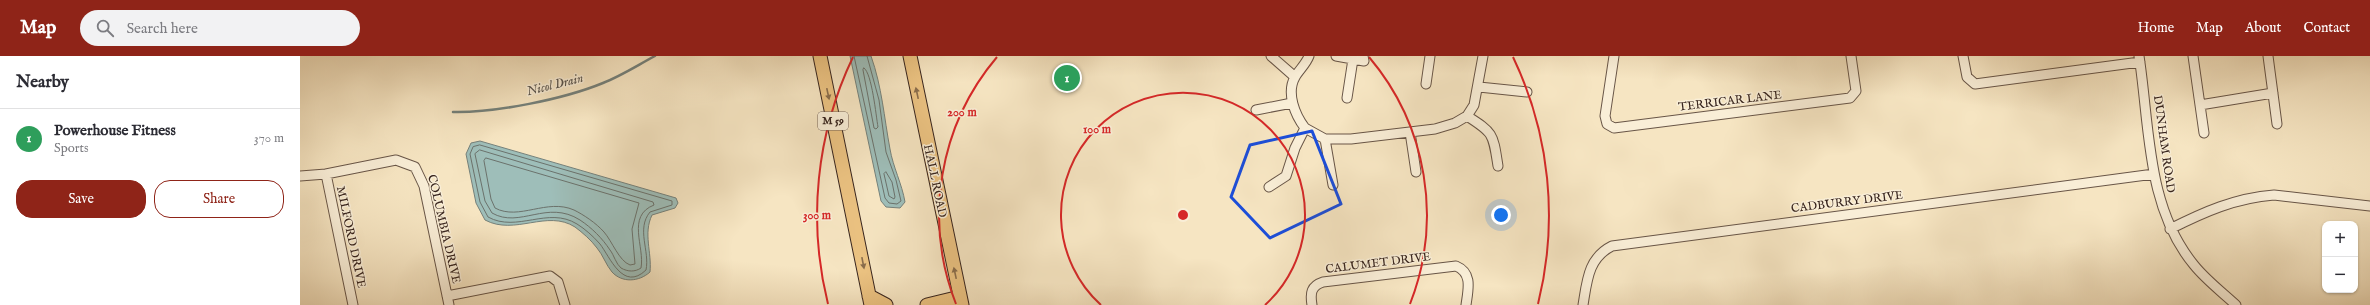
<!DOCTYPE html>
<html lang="en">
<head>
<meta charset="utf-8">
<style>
	body { margin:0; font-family:"IM FELL English",serif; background:#f2f2f3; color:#2b2b33 }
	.controls { position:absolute; right:12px; bottom:12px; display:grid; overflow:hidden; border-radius:8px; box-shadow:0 1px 3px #0004 }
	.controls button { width:36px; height:36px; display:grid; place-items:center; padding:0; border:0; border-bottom:1px solid #e1e1e2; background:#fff; color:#2b2b33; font:20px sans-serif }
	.you { position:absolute; left:1201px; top:159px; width:14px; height:14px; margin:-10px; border:3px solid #fff; border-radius:50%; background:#1a73e8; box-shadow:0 0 0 6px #1a73e833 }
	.badge { display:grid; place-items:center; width:26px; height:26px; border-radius:50%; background:#8f2418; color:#fff; font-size:13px; font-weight:700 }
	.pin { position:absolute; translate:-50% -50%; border:2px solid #fff; box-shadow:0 1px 4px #0006 }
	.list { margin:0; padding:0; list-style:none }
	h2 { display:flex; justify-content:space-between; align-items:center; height:52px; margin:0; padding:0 16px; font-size:17px }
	h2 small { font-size:13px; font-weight:400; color:#7c7c81 }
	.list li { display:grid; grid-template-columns:26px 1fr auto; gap:12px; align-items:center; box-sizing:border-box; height:60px; padding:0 16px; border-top:1px solid #e1e1e2 }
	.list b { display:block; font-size:15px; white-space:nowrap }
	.list p { margin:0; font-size:13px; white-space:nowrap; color:#7c7c81 }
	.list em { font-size:13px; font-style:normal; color:#7c7c81 }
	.actions { display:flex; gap:8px; padding:12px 16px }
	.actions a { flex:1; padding:9px 0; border:1px solid #8f2418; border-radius:16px; text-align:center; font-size:14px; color:#8f2418 }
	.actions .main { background:#8f2418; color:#fff }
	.icon { flex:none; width:22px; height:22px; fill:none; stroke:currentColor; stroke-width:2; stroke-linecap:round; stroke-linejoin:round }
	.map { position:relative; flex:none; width:2070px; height:249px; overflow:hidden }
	header { display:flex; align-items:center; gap:24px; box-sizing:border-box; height:56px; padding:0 20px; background:#8f2418; color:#fff }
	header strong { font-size:19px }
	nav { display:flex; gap:22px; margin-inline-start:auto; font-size:14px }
	.search { width:280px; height:36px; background:#f2f2f3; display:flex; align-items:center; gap:10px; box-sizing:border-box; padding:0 14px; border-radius:22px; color:#7c7c81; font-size:15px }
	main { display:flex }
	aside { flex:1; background:#fff }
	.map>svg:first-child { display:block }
	.water { fill:#9ebeb9; stroke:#75817b }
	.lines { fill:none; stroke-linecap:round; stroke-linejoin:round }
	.shore { stroke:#6b726c; stroke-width:1 }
	.stream { stroke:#75817b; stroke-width:2.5 }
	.minor-casing { stroke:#685547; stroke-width:11 }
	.highway-casing { stroke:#38251e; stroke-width:15 }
	.minor { stroke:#f9eed7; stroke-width:9 }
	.highway { stroke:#ebc281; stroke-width:13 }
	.oneway { fill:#896c4b }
	.marked { fill:none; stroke:#1d4ed8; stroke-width:3; stroke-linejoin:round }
	.ring { fill:none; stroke:#d62828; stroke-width:2 }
	.labels { text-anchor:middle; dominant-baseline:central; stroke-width:3; stroke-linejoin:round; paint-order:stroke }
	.shield { fill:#f9eed7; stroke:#726156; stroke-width:1 }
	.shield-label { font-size:11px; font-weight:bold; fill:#38251e }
	.street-label { font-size:12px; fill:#38251e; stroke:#f9eed7 }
	.water-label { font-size:13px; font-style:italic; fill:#57534c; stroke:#f9eed7 }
	.centre { fill:#d62828; stroke:#f9eed7; stroke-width:2 }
	.ring-label { font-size:12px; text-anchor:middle; font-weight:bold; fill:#d62828; stroke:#f9eed7; stroke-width:3; stroke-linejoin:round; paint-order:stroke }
</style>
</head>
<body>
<header>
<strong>Map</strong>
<div class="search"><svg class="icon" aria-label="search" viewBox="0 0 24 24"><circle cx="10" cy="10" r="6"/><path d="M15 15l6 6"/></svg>Search here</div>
<nav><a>Home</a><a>Map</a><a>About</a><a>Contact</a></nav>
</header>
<main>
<aside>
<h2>Nearby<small></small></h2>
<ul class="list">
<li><span class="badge" style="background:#2e9e5b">1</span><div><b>Powerhouse Fitness</b><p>Sports</p></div><em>370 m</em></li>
</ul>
<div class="actions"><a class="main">Save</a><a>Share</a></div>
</aside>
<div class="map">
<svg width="2070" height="249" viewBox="0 0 2070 249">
	<rect width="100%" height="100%" fill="#f6e5c2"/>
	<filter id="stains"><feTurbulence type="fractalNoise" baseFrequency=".005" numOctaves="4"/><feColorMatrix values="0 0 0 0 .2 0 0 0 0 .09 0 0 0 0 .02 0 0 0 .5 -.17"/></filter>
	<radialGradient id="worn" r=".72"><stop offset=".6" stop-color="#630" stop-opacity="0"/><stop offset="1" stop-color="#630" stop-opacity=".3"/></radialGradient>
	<path class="water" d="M550 0H571C582 31 584 61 590 93 593 111 602 128 605 146L600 152 586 151 581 145Z
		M180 85 376 142 378 147 375 152 352 159C343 178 352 196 350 216 339 226 322 227 312 216 306 209 303 199 297 192 291 184 283 177 275 171 247 153 215 180 185 164L176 147 166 98 171 87Z"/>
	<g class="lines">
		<path class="shore" d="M554 0 585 142 589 147 597 148 601 145 596 124 586 96 579 44 567 0
			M564 12C572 17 576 60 578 71L576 73 574 72 563 14Z
			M180 89 372 145V149L350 156C336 173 350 195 346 214 323 236 310 201 300 188 293 180 285 173 277 168 248 150 217 177 188 161L180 146 170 98 173 91Z
			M180 94 353 146 354 149C326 160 345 191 341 212 335 216 328 216 321 212 316 208 314 199 310 194 302 182 292 172 280 164 247 143 220 173 192 157L185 145 175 98Z
			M186 102 339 147 332 173 335 208 330 209C319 205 312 185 304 176 296 167 284 159 274 154 247 142 219 165 195 152L191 143 184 105Z
			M586 116 592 126 595 141 594 143 589 140 584 118Z"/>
		<path class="stream" d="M153 56C195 57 264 43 303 27 321 20 338 9 355 0"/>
		<g class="minor-casing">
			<path id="minor" d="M971 0 995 21
				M1036 0 1064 5 1063 0
				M1314 0 1305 60 1307 68 1314 72 1550 42 1556 35 1551 0
				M1663 0 1667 21 1675 28 1840 6
				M1839 0C1850 71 1846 151 1894 209 1906 224 1922 236 1936 249
				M1893 0 1904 77
				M1968 0 1977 68
				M1126 28 1130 0
				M1179 31 1227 36
				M1047 42 1053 3
				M1900 49 1973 37
				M956 54 992 47
				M1167 60C1194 77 1193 78 1198 110
				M1005 72 1025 83H1051L1135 73 1155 67 1167 60 1174 49 1183 0
				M1110 76 1116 116
				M1025 83 1033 129
				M26 118 53 249
				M0 120 26 118 96 104 115 111 124 130 149 249
				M969 131 986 120 995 92 1005 72C995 59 986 37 995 21 999 14 1006 8 1009 0
				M1870 173C1904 156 1935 142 1974 139L2070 150
				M147 240 250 220 258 226 265 249
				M1012 249C1010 237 1011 230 1023 226L1156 210C1173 217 1168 234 1166 249
				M1283 249C1287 225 1288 202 1312 190L1854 118"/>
		</g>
		<g class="highway-casing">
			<path id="highway" d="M520 0 571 249
				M610 0 662 249
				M569 240 586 249
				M627 249 660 241"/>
		</g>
		<use href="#minor" class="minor"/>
		<use href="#highway" class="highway"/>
	</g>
	<defs><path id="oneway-solid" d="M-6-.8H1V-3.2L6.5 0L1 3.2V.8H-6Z"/></defs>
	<g class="oneway">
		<use href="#oneway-solid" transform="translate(617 37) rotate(-102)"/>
		<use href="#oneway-solid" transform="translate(528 38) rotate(78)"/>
		<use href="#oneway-solid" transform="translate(563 207) rotate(79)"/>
		<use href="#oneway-solid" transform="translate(655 217) rotate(-102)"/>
	</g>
	<path class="marked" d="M1012 75 1041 148 970 182 931 141 950 89Z"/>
	<g class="ring">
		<path d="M801 249A122 122 0 1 1 965 249"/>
		<path d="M656 248A244 244 0 0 1 697 1M1069 1A244 244 0 0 1 1110 248"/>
		<path d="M528 248A366 366 0 0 1 553 1M1213 1A366 366 0 0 1 1238 248"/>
	</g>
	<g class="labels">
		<rect class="shield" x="518" y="56" width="30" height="18" rx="3"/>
		<g class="shield-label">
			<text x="533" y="65">M 59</text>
		</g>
		<g class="street-label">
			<text transform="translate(1430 45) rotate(-7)">TERRICAR LANE</text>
			<text transform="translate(1864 88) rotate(82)">DUNHAM ROAD</text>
			<text transform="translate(635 125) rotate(78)">HALL ROAD</text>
			<text transform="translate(1547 146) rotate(-7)">CADBURRY DRIVE</text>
			<text transform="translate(144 173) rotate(77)">COLUMBIA DRIVE</text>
			<text transform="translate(51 181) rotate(78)">MILFORD DRIVE</text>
			<text transform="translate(1078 207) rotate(-7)">CALUMET DRIVE</text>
		</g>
		<g class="water-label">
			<text transform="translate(255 29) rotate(-14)">Nicol Drain</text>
		</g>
	</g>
	<circle cx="883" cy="159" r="6" class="centre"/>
	<g class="ring-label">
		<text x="662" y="60">200 m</text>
		<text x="797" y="77">100 m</text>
		<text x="517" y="163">300 m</text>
	</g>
	<rect width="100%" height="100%" filter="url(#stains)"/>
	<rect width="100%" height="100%" fill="url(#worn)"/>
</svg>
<div class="controls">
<button>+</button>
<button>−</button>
</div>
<div class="you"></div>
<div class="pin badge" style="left:767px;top:22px;background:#2e9e5b">1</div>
</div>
</main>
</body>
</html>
